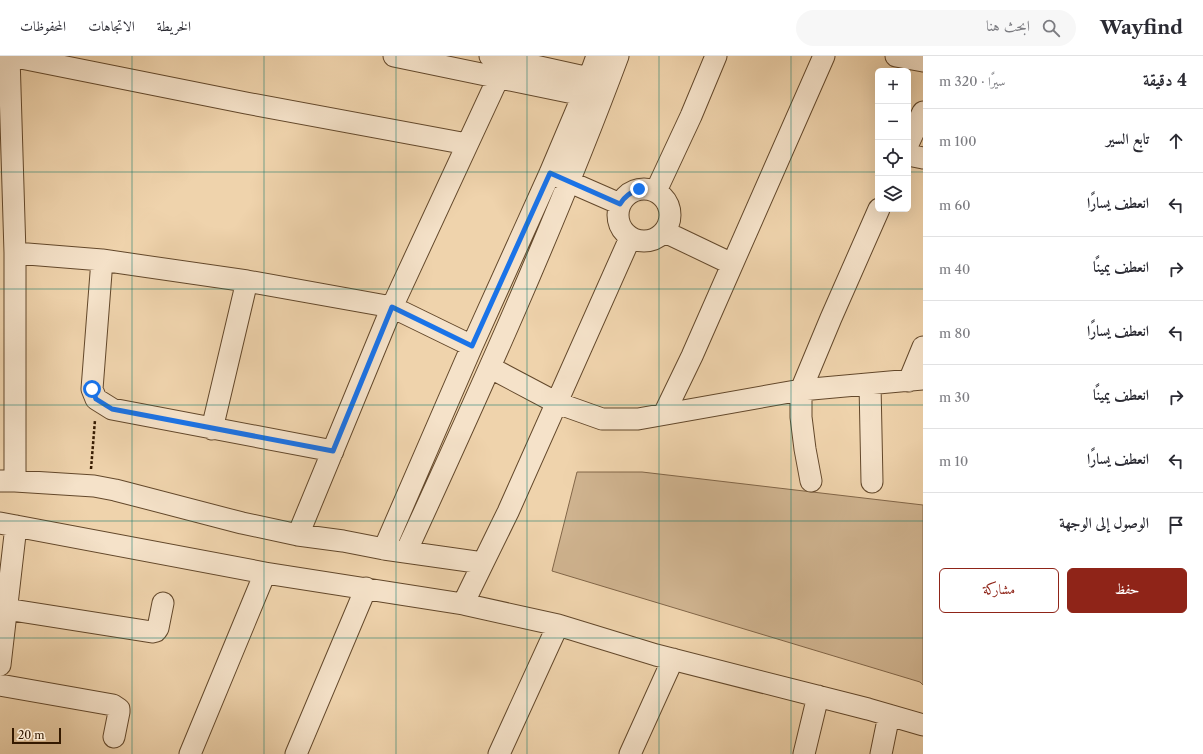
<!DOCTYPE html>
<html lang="ar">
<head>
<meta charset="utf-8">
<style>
	body { margin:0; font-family:"Libre Caslon Text",Amiri,serif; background:#f7f7f7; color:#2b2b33; direction:rtl }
	.controls { position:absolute; right:12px; top:12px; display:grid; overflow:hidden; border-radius:6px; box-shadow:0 4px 16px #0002 }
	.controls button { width:36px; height:36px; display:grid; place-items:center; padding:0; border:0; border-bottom:1px solid #e1e1e2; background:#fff; color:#2b2b33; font:20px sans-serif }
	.scale { position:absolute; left:12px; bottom:10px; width:49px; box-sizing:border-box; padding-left:4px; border:2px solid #341900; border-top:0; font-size:11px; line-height:14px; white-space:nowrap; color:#341900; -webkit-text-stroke:3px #f5e2c9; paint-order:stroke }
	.stop { position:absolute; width:12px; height:12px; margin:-9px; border:3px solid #1a73e8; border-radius:50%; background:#fff }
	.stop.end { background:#1a73e8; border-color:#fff; box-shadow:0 1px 4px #0008 }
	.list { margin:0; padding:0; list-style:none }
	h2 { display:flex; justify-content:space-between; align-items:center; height:52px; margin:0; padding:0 16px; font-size:17px }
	h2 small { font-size:13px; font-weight:400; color:#7c7c81 }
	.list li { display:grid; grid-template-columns:26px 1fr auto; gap:12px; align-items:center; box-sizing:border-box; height:64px; padding:0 16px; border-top:1px solid #e1e1e2 }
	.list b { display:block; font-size:15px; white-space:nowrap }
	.list em { font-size:13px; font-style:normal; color:#7c7c81 }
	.actions { display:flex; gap:8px; padding:12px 16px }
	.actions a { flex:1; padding:9px 0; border:1px solid #8f2418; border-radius:6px; text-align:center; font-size:14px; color:#8f2418 }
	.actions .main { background:#8f2418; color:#fff }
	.icon { flex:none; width:22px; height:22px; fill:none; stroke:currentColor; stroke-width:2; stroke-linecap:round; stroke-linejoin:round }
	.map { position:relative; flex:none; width:923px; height:698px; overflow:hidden; direction:ltr }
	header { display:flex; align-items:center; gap:24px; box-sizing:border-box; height:56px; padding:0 20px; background:#fff; border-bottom:1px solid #e1e1e2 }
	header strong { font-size:19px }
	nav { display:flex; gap:22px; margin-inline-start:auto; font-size:14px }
	.search { width:280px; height:36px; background:#f7f7f7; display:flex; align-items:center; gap:10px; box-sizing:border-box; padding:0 14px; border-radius:22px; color:#7c7c81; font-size:15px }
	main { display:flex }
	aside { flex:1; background:#fff }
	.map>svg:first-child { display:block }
	.green { fill:#cfb38f; stroke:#826648 }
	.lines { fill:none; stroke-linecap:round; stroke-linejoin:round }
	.minor-casing { stroke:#63482b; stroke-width:23 }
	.path { stroke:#341900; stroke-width:2.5; stroke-dasharray:3 2; stroke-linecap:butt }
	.minor { stroke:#f5e2c9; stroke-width:21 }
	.route { stroke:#1a73e8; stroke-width:5 }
	.grid { fill:none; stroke:#0f766e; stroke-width:1; stroke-opacity:0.55 }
</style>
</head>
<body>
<header>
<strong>Wayfind</strong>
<div class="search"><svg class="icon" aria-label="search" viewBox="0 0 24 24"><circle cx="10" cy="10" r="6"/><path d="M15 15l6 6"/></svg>ابحث هنا</div>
<nav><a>الخريطة</a><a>الاتجاهات</a><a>المحفوظات</a></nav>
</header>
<main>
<aside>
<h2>4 دقيقة<small>سيرًا · 320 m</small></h2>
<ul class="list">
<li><svg class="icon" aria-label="ahead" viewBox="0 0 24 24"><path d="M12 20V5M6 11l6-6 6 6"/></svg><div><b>تابع السير</b></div><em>100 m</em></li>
<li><svg class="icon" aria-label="left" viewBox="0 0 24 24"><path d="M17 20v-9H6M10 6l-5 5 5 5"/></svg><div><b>انعطف يسارًا</b></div><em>60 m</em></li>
<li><svg class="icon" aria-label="right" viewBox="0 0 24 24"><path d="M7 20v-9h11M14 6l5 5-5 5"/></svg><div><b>انعطف يمينًا</b></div><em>40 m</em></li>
<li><svg class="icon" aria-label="left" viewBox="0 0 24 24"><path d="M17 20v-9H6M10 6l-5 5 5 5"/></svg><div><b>انعطف يسارًا</b></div><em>80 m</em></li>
<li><svg class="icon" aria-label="right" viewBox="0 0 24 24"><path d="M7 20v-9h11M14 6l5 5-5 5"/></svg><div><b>انعطف يمينًا</b></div><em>30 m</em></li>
<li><svg class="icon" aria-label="left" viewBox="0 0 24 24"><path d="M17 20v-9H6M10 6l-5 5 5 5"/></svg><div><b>انعطف يسارًا</b></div><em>10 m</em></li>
<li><svg class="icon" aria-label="arrive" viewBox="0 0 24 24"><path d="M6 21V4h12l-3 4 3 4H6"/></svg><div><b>الوصول إلى الوجهة</b></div></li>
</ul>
<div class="actions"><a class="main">حفظ</a><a>مشاركة</a></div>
</aside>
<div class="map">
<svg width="923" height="698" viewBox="0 0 923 698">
	<rect width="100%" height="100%" fill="#efd3ac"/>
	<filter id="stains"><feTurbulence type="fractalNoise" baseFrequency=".005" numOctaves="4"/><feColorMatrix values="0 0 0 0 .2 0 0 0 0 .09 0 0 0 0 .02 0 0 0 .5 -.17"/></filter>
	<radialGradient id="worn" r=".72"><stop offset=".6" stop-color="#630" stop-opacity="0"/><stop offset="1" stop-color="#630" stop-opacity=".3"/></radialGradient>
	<path class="green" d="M577 416H642L923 449V629L920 626 552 515Z"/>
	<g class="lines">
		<g class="minor-casing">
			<path id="minor" d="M9 0 15 197V425
				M11 0 246 47 467 88
				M394 0 583 39 595 43
				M490 0 603 25
				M896 0 923 5
				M908 88 923 56
				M908 99 923 102
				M556 120 620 148
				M618 159a26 26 0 1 1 52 0a26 26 0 1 1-52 0Z
				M656 135 691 60 716 0
				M665 176 732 208
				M15 197 102 204 247 225 392 251 472 290
				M102 204 92 333 96 343 112 353 333 395
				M491 312 557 347 602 363H638L801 334 923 323
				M909 325 923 291
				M870 328 872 426
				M664 358 692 300 824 0
				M212 373 247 225
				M0 425H15L94 430 115 434 242 467 298 479 343 485 384 493 483 507 463 548
				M811 425 805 393 801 361V334L831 262 879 153
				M0 467 265 517 463 548 558 569 656 599 868 653 923 669
				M298 479 392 251 507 3
				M384 493 472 290 550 117 583 39 597 0
				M406 496C481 333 555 169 618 0
				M483 507 508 456 630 182
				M6 553 152 576 156 575 158 572 163 547
				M0 609 16 470
				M0 629 113 649 119 653V656L114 681
				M190 698 265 517
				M296 698 366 532
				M499 698 558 569
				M630 698 673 603
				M804 698 818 640
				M881 698 889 659"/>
		</g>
		<path class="path" d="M91 413 95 364"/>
		<use href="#minor" class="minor"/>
	</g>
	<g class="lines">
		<path class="route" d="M92 333 96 343 112 353 333 395 392 251 472 290 550 117 620 148C625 140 630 137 639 133"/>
	</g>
	<path class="grid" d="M132 0V698M264 0V698M396 0V698M527 0V698M659 0V698M791 0V698M0 116H878M908 116H923M0 233H923M0 349H923M0 465H923M0 582H923"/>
	<rect width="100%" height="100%" filter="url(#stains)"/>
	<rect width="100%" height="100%" fill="url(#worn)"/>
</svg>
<div class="controls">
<button>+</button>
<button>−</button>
<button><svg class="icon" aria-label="locate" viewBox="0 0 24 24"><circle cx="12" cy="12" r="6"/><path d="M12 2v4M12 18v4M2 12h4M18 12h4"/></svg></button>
<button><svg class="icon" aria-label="layers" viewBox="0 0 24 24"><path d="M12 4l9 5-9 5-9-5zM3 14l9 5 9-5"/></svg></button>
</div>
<div class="scale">20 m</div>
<div class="stop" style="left:92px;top:333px"></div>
<div class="stop end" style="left:639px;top:133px"></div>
</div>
</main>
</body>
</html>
